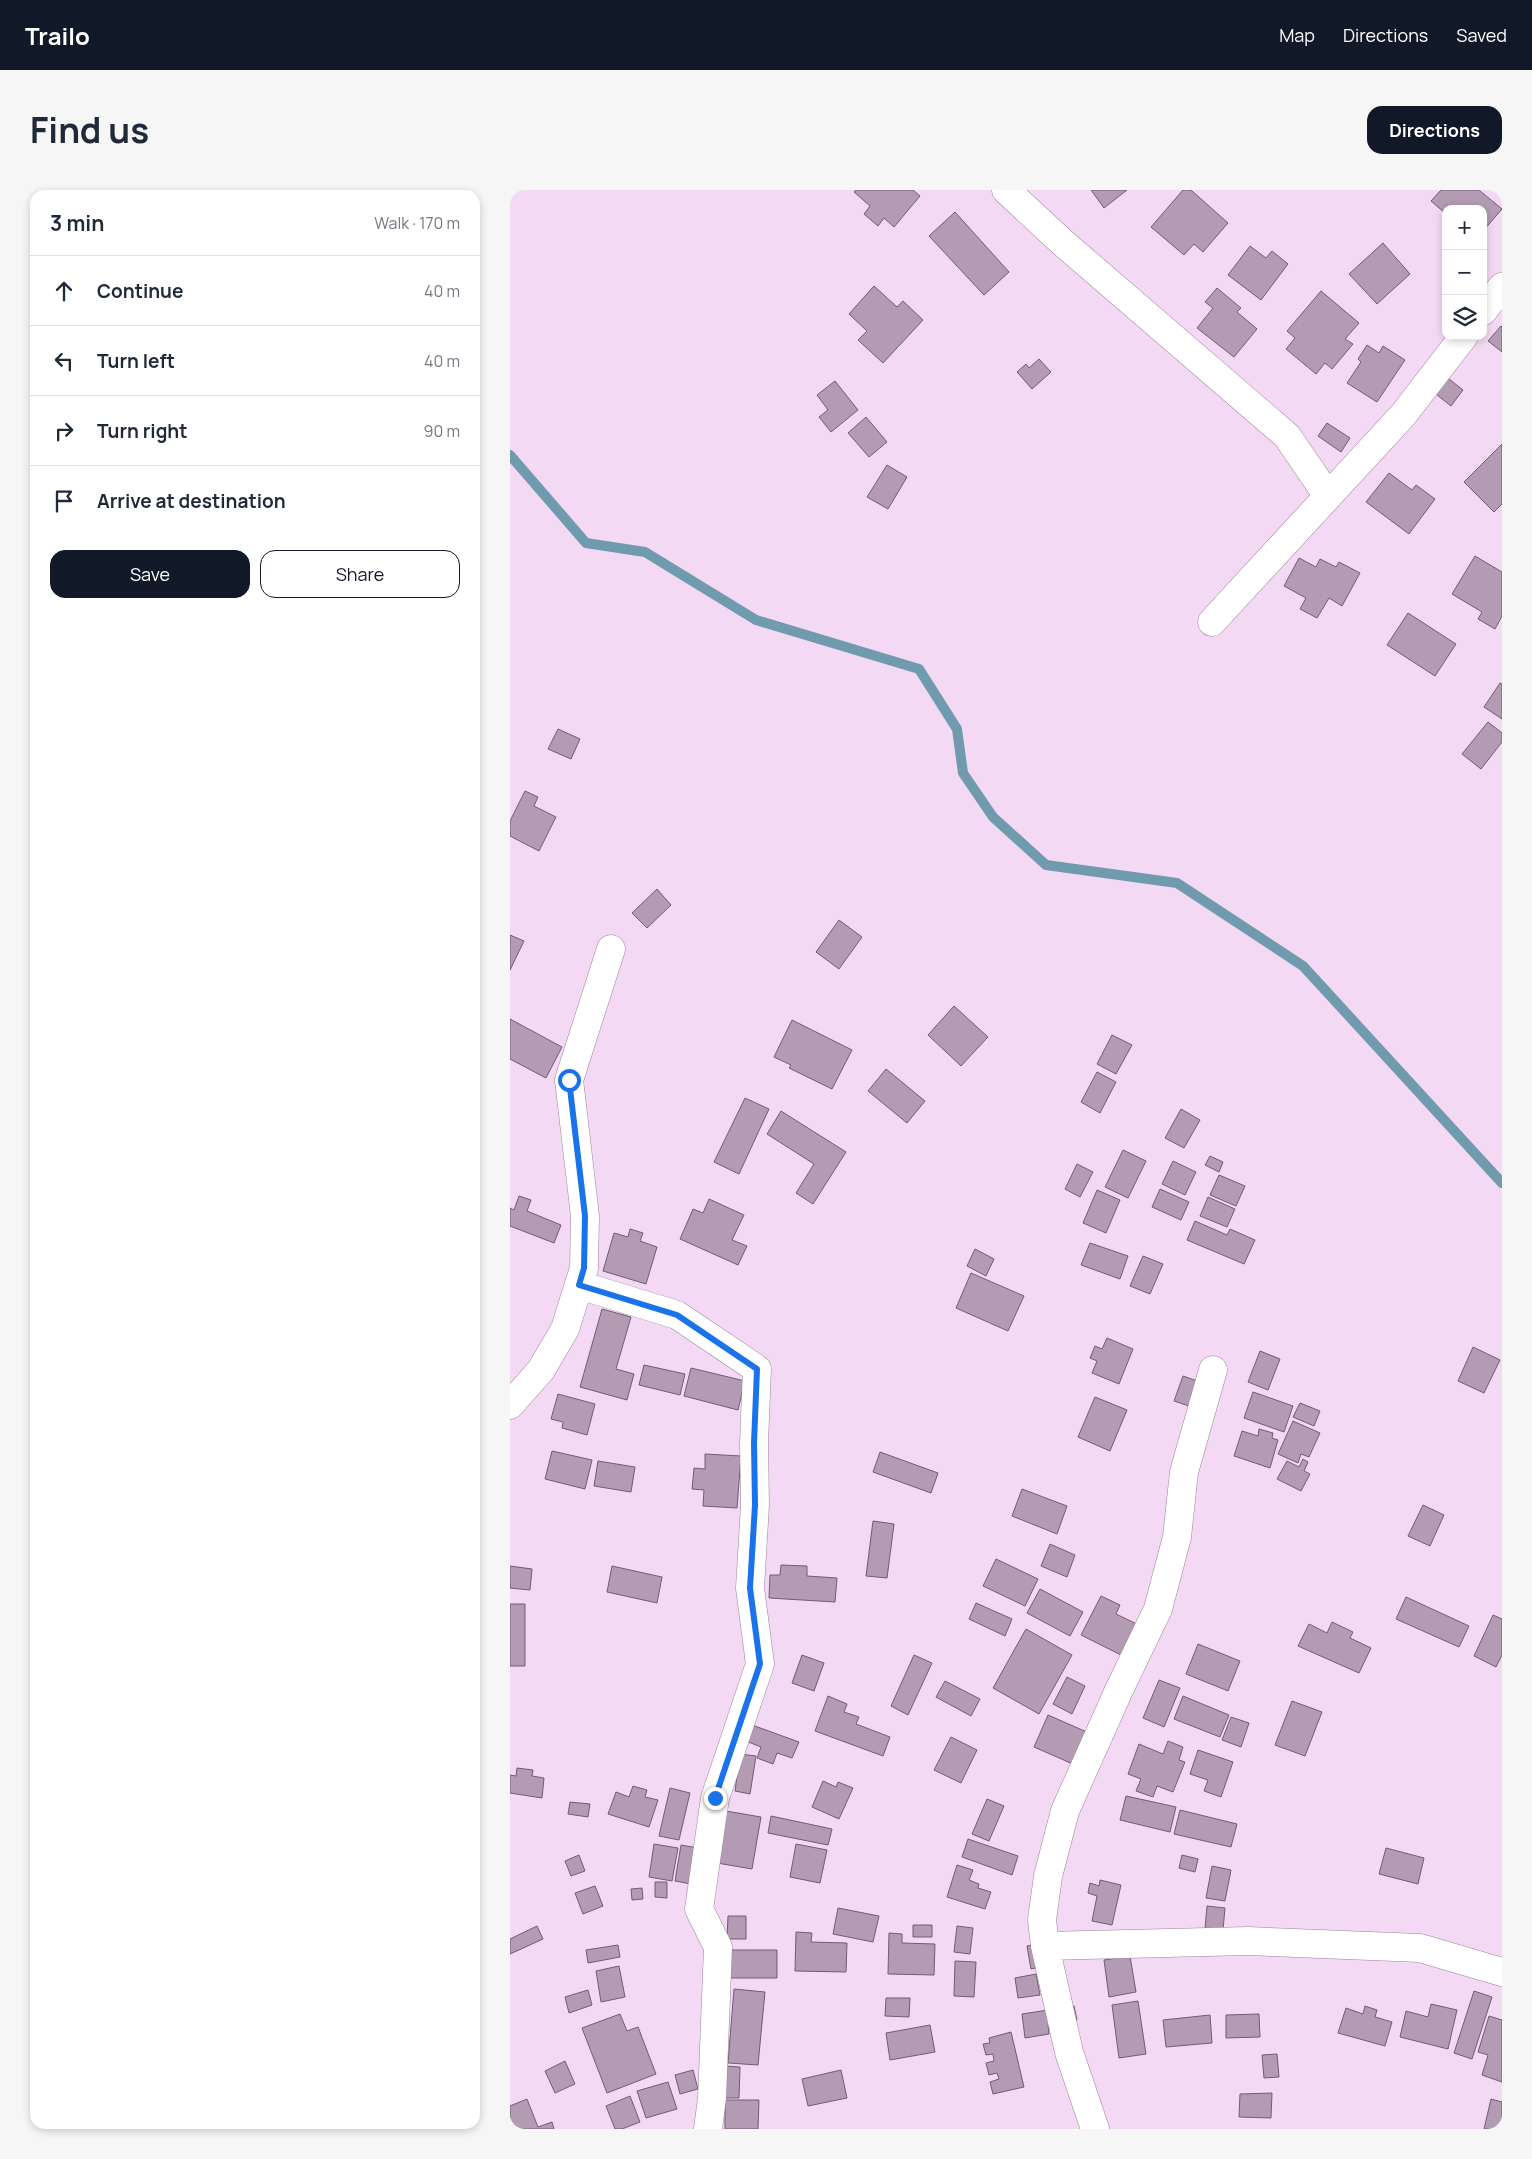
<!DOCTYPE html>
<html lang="en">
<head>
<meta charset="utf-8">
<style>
	body { margin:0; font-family:Manrope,sans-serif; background:#f6f6f7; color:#1f2937 }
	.controls { position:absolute; right:15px; top:15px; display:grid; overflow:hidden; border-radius:10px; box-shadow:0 2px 8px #0003 }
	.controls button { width:45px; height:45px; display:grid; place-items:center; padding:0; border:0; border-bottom:1px solid #e0e1e3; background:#fff; color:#1f2937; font:25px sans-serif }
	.stop { position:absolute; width:15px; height:15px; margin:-11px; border:4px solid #1a73e8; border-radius:50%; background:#fff }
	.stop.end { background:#1a73e8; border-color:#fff; box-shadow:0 1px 5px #0008 }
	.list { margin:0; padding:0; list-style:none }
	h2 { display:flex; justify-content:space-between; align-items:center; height:65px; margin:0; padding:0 20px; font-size:21px }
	h2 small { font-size:16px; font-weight:400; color:#747a83 }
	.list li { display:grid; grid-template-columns:32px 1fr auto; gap:15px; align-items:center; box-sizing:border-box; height:70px; padding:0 20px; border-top:1px solid #e0e1e3 }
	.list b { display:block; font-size:19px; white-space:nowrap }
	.list em { font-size:16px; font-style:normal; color:#747a83 }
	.actions { display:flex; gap:10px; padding:15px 20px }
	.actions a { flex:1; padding:11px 0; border:1px solid #111827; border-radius:15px; text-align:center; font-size:18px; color:#111827 }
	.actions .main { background:#111827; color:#fff }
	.icon { flex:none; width:28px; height:28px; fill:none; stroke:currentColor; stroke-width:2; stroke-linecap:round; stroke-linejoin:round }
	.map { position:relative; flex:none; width:992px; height:1939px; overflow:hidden; border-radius:15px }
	header { display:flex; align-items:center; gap:30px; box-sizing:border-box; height:70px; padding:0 25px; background:#111827; color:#fff }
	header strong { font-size:24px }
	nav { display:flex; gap:28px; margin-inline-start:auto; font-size:18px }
	.intro { display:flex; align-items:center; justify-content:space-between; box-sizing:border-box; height:120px; padding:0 30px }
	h1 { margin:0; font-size:35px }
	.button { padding:12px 22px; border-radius:15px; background:#111827; color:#fff; font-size:18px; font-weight:700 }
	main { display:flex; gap:30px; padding:0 30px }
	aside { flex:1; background:#fff; border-radius:15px; box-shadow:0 2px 8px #0003 }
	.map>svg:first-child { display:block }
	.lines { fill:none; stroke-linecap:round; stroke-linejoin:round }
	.stream { stroke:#709aae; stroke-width:10 }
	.building { fill:#b49bb4; stroke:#725b73 }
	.street-casing { stroke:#9c839c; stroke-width:29 }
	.street { stroke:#fff; stroke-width:28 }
	.route { stroke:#1a73e8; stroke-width:6 }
</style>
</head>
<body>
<header>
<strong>Trailo</strong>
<nav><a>Map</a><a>Directions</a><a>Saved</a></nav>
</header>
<div class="intro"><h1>Find us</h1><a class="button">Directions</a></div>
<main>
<aside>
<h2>3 min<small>Walk · 170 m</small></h2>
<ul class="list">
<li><svg class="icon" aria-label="ahead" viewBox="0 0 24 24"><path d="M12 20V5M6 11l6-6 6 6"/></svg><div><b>Continue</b></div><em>40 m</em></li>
<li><svg class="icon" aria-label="left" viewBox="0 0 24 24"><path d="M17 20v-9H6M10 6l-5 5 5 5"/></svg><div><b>Turn left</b></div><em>40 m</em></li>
<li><svg class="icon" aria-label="right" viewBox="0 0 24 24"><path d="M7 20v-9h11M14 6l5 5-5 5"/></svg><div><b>Turn right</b></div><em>90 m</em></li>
<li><svg class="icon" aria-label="arrive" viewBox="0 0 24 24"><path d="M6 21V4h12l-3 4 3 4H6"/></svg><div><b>Arrive at destination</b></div></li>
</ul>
<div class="actions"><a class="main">Save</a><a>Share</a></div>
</aside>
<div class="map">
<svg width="992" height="1939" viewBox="0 0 992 1939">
	<rect width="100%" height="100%" fill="#f4d9f4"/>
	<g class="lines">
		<path class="stream" d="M0 265 76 353 135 362 246 430 409 479 447 539 453 583 483 627 536 675 667 693 793 776 992 993"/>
	</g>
	<path class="building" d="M346 0H403L410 6 384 37 374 28 368 36 354 24 360 16 344 2Z
		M581 0H617L594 18Z
		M673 0H681L718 33 693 62 684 54 674 65 641 37Z
		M931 0H969L992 19 973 41V19H936V24L921 11Z
		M445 22 499 82 474 105 419 46Z
		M873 53 900 84 867 114 839 84Z
		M740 56 756 68 762 61 778 74 751 110 718 85Z
		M364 96 387 117 393 111 413 130 373 173 348 150 357 141 339 124Z
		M707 98 731 118 727 122 747 139 724 167 687 138 703 118 695 112Z
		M811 101 849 133 835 149 843 154 822 179 815 173 806 184 776 159 785 148 777 141Z
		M991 136 992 137V162L978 151Z
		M857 155 869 163 873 156 895 170 867 212 837 193 851 172 848 169Z
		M529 169 541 182 522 199 507 182 516 174 519 178Z
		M934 185 953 200 941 216 922 201Z
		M325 191 348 220 321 242 309 227 318 220 307 205Z
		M356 227 377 252 359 267 338 243Z
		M817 233 840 248 831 262 808 246Z
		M992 254V314L984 322 954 292Z
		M377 275 397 287 378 319 357 307Z
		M879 283 902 300 906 295 925 309 899 344 856 312Z
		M965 366 992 382V426L985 439 968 429 972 422 942 404Z
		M789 368 806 377 810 369 826 377 829 372 850 383 832 416 819 408 807 428 790 419 796 408 774 396Z
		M898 423 946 454 925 486 877 455Z
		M990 493 992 494V529L974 517Z
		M978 532 992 543V552L971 579 952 564Z
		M48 539 70 549 61 569 38 559Z
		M15 601 28 607 24 616 46 627 29 661 0 646V631Z
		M147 699 161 715 137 738 122 723Z
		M329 730 352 747 329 779 306 762Z
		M0 745 14 751 0 780Z
		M444 816 478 847 451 876 418 845Z
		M0 829 52 857 36 888 0 869Z
		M282 830 342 860 322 899 279 878 281 875 264 867Z
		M602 845 622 855 606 884 587 874Z
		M376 879 415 911 397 933 358 901Z
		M587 882 606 892 590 923 571 912Z
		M235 908 259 919 229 984 204 972Z
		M671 919 690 930 674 958 655 948Z
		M271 921 336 962 303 1014 286 1003 304 974 257 944Z
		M613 960 636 971 618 1008 595 997Z
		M700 966 713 972 709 982 695 975Z
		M663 971 686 982 675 1005 652 994Z
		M567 974 583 982 570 1007 555 999Z
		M709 985 735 996 726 1016 700 1005Z
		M650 999 679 1012 671 1030 642 1017Z
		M587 1000 610 1010 596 1043 573 1033Z
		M9 1006 21 1010 17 1021 51 1035 44 1053 0 1036V1018L4 1020Z
		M698 1007 725 1019 717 1037 690 1026Z
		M199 1009 234 1025 222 1050 237 1056 228 1075 170 1049 183 1019 193 1023Z
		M685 1031 717 1045 720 1039 745 1050 734 1074 677 1050Z
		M120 1039 133 1043 130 1051 147 1057 136 1094 93 1081 104 1043 118 1047Z
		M580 1053 618 1066 610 1089 571 1075Z
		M465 1059 484 1069 476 1086 457 1076Z
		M633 1066 653 1074 640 1104 620 1096Z
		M461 1083 514 1106 498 1141 446 1118Z
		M92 1119 121 1127 106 1179 124 1184 117 1210 70 1197Z
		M597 1148 623 1159 609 1194 582 1183 587 1171 580 1168 585 1156 592 1159Z
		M963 1157 990 1170 974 1203 948 1191Z
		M750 1161 770 1169 758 1200 738 1192Z
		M134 1175 175 1184 170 1205 129 1195Z
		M181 1178 235 1191 228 1220 174 1206Z
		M673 1186 690 1192 697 1222 664 1211Z
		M743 1202 783 1216 774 1242 734 1228Z
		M48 1204 85 1214 77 1245 52 1238 53 1232 41 1229Z
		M585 1207 617 1220 600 1261 568 1247Z
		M790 1213 810 1221 804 1236 783 1227Z
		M783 1231 810 1243 799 1267 791 1264 788 1273 768 1264Z
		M749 1239 763 1243 762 1248 768 1250 760 1278 724 1266 732 1241 748 1246Z
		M42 1261 82 1270 75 1299 35 1289Z
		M370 1262 428 1283 421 1303 363 1282Z
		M195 1264 231 1266 227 1318 193 1316 194 1300 182 1299 184 1278 195 1279Z
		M793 1269 798 1272 794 1281 800 1284 791 1301 767 1289 777 1271 789 1277Z
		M88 1271 125 1277 121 1302 84 1296Z
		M512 1299 557 1316 547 1344 502 1326Z
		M913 1315 934 1325 920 1356 898 1346Z
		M363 1331 384 1334 377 1388 356 1386Z
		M540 1354 565 1365 557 1387 531 1376Z
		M486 1369 528 1389 515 1416 473 1396Z
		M271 1375 297 1376V1386L327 1388 325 1412 259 1408 260 1385H270Z
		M0 1376 22 1379 20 1400 0 1398Z
		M102 1376 152 1387 147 1413 97 1402Z
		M530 1399 573 1422 560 1446 517 1423Z
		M591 1406 610 1415 606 1424 637 1439 621 1470 571 1445Z
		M896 1407 959 1436 949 1457 886 1429Z
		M466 1413 502 1429 495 1446 459 1429Z
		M0 1414H15V1476H0Z
		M983 1425 992 1429V1465L986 1477 964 1466Z
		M822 1432 843 1442 840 1448 861 1458 849 1483 788 1456 799 1434 817 1443Z
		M516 1439 562 1465 529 1524 483 1498Z
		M688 1454 730 1471 718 1501 676 1484Z
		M292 1465 314 1473 304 1501 282 1493Z
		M404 1465 422 1473 398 1525 381 1516Z
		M557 1487 575 1496 562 1524 543 1514Z
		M649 1490 670 1498 654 1537 633 1528Z
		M435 1491 470 1509 461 1526 426 1507Z
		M318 1506 337 1514 334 1522 349 1527 346 1534 380 1547 373 1566 305 1541Z
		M673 1506 719 1525 710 1547 664 1529Z
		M782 1511 812 1522 795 1566 765 1555Z
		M538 1525 586 1546 572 1578 524 1557Z
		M721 1527 739 1533 731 1557 712 1550Z
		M242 1535 289 1552 282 1568 267 1563 263 1574 247 1568 251 1557 236 1551Z
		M441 1547 467 1560 451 1593 424 1580Z
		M658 1551 673 1557 669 1570 675 1572 663 1602 647 1596 643 1607 626 1601 631 1589 618 1584 629 1554 653 1564Z
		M688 1560 723 1572 711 1607 694 1601 698 1590 680 1584Z
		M230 1564 246 1566 240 1604 225 1601Z
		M7 1578 23 1580 22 1586 34 1588 32 1608 0 1603V1585L6 1586Z
		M313 1591 326 1597 328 1592 343 1598 329 1629 302 1617Z
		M123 1596 137 1600 135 1607 148 1610 139 1637 98 1624 106 1602 119 1607Z
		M160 1598 180 1603 169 1650 149 1646Z
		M616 1606 666 1617 660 1642 610 1630Z
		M477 1609 494 1616 479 1651 462 1644Z
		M60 1612 80 1614 78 1627 58 1624Z
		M670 1620 727 1634 721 1657 664 1644Z
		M216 1621 251 1627 242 1679 207 1673Z
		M261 1626 322 1639 318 1655 258 1643Z
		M458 1649 508 1666 502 1685 452 1667Z
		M144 1654 168 1658 162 1691 139 1687Z
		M286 1654 317 1660 310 1693 280 1687Z
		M171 1655 188 1658 181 1694 165 1691Z
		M876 1658 914 1668 908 1694 869 1684Z
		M69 1665 75 1681 61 1686 55 1671Z
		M672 1665 688 1669 685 1682 669 1678Z
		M447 1675 463 1680 459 1690 469 1694 468 1698 481 1702 475 1719 437 1707Z
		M702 1676 721 1680 715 1711 696 1708Z
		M590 1690 611 1695 602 1735 582 1731 587 1706 578 1703 580 1693 589 1696Z
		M145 1692H157V1708L145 1707Z
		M85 1696 93 1716 73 1724 65 1703Z
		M132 1698 133 1709 122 1710 121 1699Z
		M697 1716 715 1718 713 1740 695 1739Z
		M328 1718 369 1726 363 1752 323 1744Z
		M218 1726H236V1749H217Z
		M403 1735H422V1747H403Z
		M27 1736 33 1749 0 1764V1749Z
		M447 1736 463 1738 460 1764 444 1762Z
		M286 1742 302 1743 301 1752 337 1753 336 1782 285 1781Z
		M379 1743 392 1744V1753L425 1754 424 1785 378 1784Z
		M540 1752 544 1774 521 1779 517 1756Z
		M108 1755 110 1767 78 1773 76 1760Z
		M220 1760H267V1788H220Z
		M620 1766 626 1802 599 1807 594 1770Z
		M445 1771 466 1772 464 1807 444 1806Z
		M109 1776 115 1807 91 1812 86 1781Z
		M526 1784 530 1805 508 1808 505 1788Z
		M224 1799 255 1802 248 1875 218 1873Z
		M78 1800 82 1815 59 1823 55 1807Z
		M964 1801 982 1807 962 1869 944 1863Z
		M376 1808H400L399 1827 375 1826Z
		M628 1811 636 1864 609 1868 602 1815Z
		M921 1814 947 1820 938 1859 890 1847 896 1821 918 1827Z
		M564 1816 567 1830 538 1835 539 1844 515 1848 512 1824Z
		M855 1816 867 1820 865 1827 882 1832 875 1856 828 1843 836 1818 853 1824Z
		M110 1824 117 1841 128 1837 146 1884 97 1903 72 1838Z
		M749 1824 750 1847 716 1848V1825Z
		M700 1825 702 1853 656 1857 653 1830Z
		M979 1826 992 1830V1892L972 1885 978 1865 968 1862Z
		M420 1835 425 1862 380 1870 376 1843Z
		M501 1842 514 1897 483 1904 480 1892 489 1889 487 1883 479 1885 476 1873 484 1871 483 1864 476 1865 473 1854 480 1853 479 1848Z
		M767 1864 769 1887 754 1888 752 1865Z
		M55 1871 65 1894 45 1903 35 1881Z
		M216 1876 230 1877 229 1908H215Z
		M183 1880 188 1899 170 1904 165 1885Z
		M331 1880 337 1908 298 1916 292 1889Z
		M158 1892 167 1919 136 1928 127 1901Z
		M762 1903 761 1928 729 1927 730 1904Z
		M120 1906 130 1932 112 1939H105L96 1916Z
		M17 1909 28 1937 42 1932 44 1939H0V1916Z
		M981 1909 992 1912V1939H974Z
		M215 1910H249L248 1939H215Z"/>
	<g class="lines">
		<g class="street-casing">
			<path id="street" d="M496 0 552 52 777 246 818 306
				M973 121 992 97
				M702 432 893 225 954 146
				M69 1095 167 1125 247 1179 244 1253 245 1315 240 1398 250 1474 205 1608 189 1719 208 1757 202 1908 198 1939
				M0 1215 31 1180 55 1139 74 1078 75 1026 59 890 101 759
				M535 1756 738 1751 910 1758 992 1782
				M585 1939 559 1862 535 1756 532 1730 538 1686 555 1621 609 1500 648 1419 667 1347 674 1282 703 1180"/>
		</g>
		<use href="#street" class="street"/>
	</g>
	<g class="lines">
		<path class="route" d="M59 890 75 1026 74 1078 69 1095 167 1125 247 1179 244 1253 245 1315 240 1398 250 1474 205 1608"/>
	</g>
</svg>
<div class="controls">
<button>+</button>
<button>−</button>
<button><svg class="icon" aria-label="layers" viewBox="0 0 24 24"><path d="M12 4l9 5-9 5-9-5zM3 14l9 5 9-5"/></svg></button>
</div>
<div class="stop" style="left:59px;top:890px"></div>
<div class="stop end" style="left:205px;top:1608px"></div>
</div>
</main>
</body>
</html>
